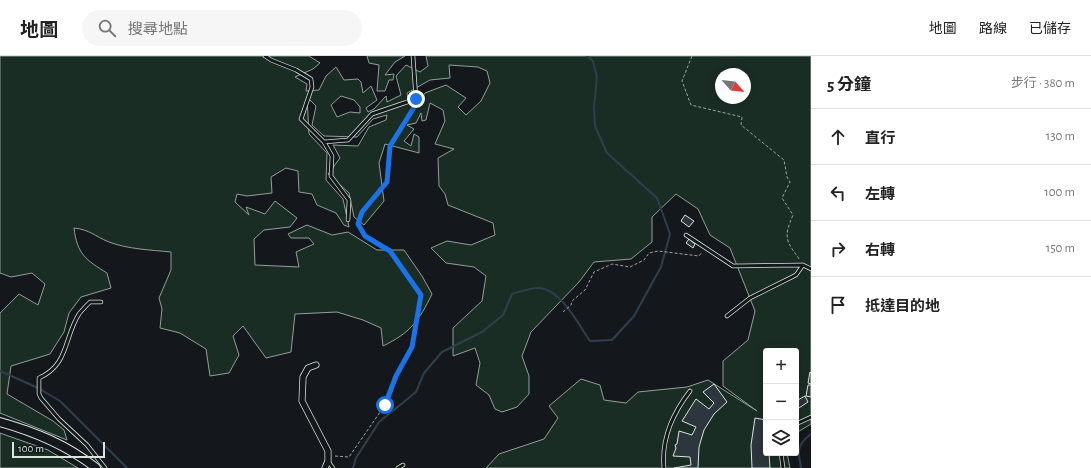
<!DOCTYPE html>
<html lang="zh-TW">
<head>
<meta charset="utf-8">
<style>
	body { margin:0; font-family:"Alegreya Sans","Noto Sans TC",sans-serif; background:#f6f6f6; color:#222 }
	.controls { position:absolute; right:12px; bottom:12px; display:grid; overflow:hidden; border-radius:4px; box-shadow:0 2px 10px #0003 }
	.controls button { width:36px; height:36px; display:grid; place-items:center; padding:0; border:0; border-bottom:1px solid #e0e0e0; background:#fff; color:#222; font:20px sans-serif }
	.compass { position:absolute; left:715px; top:12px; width:36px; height:36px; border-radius:50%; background:#fff; box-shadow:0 2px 10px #0003; rotate:117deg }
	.scale { position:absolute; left:12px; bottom:10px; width:93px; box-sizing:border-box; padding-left:4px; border:2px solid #d8e6dc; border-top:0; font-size:11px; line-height:14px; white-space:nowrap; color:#d8e6dc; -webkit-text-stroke:3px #14181c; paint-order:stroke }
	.stop { position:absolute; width:12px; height:12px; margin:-9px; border:3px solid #1a73e8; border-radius:50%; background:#fff }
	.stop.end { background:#1a73e8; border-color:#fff; box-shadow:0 1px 4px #0008 }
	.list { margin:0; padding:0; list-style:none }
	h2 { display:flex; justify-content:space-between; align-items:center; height:52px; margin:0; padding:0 16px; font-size:17px }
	h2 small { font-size:13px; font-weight:400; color:#767676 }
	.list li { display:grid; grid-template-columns:26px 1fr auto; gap:12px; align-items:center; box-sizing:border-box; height:56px; padding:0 16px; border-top:1px solid #e0e0e0 }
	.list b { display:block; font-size:15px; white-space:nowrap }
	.list em { font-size:13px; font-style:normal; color:#767676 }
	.icon { flex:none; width:22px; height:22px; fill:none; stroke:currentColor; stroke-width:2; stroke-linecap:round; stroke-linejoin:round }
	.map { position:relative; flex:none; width:811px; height:412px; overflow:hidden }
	header { display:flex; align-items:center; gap:24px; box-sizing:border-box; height:56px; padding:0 20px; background:#fff; border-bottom:1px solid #e0e0e0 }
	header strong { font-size:19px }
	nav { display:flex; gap:22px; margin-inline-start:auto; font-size:14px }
	.search { width:280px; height:36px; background:#f6f6f6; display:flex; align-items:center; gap:10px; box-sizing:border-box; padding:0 14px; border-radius:22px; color:#767676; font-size:15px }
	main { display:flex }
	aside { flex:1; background:#fff }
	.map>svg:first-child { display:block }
	.green { fill:#1a2d24; stroke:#939e99; fill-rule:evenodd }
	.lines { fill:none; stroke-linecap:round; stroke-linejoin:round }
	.stream { stroke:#2f3f4d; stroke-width:2 }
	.building { fill:#2c363c; stroke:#d8e6dc }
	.lane-casing { stroke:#d8e6dc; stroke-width:4.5 }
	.street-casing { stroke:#d8e6dc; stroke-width:7 }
	.secondary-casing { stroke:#d8e6dc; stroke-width:10 }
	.path { stroke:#9da8a2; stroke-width:1; stroke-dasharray:3 2; stroke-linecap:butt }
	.lane { stroke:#14181c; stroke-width:3 }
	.street { stroke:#14181c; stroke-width:5.5 }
	.secondary { stroke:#14181c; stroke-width:8 }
	.route { stroke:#1a73e8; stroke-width:5 }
</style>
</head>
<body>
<header>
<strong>地圖</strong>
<div class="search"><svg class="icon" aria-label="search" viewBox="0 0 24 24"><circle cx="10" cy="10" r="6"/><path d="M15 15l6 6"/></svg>搜尋地點</div>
<nav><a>地圖</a><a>路線</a><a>已儲存</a></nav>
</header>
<main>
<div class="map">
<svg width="811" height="412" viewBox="0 0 811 412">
	<rect width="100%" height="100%" fill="#14181c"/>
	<path class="green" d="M0 0H309L320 7 313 13 295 21 307 28 306 35 319 34 326 20 336 11 344 24 358 23 361 26 363 37 371 30 377 44 366 52 368 56 374 53 386 40 387 46 401 39 396 20 406 9 420 16 428 10 426 0H811V368L796 377V295H766V397H787L790 412H486L499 398 544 383 558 362 549 350 581 323 600 329 604 344 626 347 638 336 687 331 708 324 757 355 723 330V305L748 284 755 255 730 192 710 179 698 153 676 138 652 161V186L631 203 594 206 579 226 531 276 522 300 529 320V338L517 351 502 356 495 353 489 339 476 329 480 307 475 292 453 300V272L482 245 486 220 474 211 446 207 431 192 447 185 471 189 495 179 493 167 448 149 445 138 439 130 438 102 454 93 435 88 445 65 443 54 430 47 426 64 422 65 421 57 416 67 407 69 414 73 404 85 411 90 414 78 419 81V97L385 88 379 107 384 145 364 169 354 161 349 137 328 118 340 102 333 89 358 90 369 71 386 64 387 59 373 63 357 81 324 80 312 69 316 50 307 41 309 78 327 97 326 124 343 143 349 171 344 169 336 157 317 149 312 138 299 136 298 115 286 112 271 121 272 137 247 140 237 138 235 146 249 159 246 151 265 158 275 145 297 162 290 171 264 174 254 183 255 209 299 211 296 196 314 188 309 182H291L288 178 307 169 332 179 348 176 377 194H404L422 220 432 238C419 265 410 277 383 290L381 272 363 264 337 256 295 258 291 296 266 302 243 270 233 280 239 299 229 317 210 320 206 293 180 277 160 272 162 253 159 242 171 214V196C151 194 127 193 109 186 94 180 91 174 74 172 77 198 86 204 107 217L111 232 81 241 69 257 64 276 50 298 11 310 7 338 53 365 64 374 67 384 0 357V257L19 238 38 249 45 228 32 217 11 221 0 217ZM449 9 478 11 487 15 490 27 481 45 466 59 458 51 466 42 446 29 425 37 420 44 419 40 408 43 407 37 430 24 450 22ZM721 18H745V42H721ZM341 40 354 44 360 51V57L350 56 337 61 331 49Z
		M367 0H405L395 6 385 19 394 18 393 24H389L385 35H377L379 9 369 7Z
		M0 377 48 394 78 412H0Z"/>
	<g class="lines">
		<path class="stream" d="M0 315 38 332 60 345 127 412
			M353 412 356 402 379 366 416 336 424 317 442 296 482 276 503 259 512 238C520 236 532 231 540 232 561 234 579 269 590 285L612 284 634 260 661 211 670 178 657 142 607 97 595 70 594 51 597 21 593 5 587 0
			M801 412C798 396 796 389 811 378"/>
	</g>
	<path class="building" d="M685 159 694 165 689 171 681 165Z
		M689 183 695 188 693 192 686 187Z
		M810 316 811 317V328L808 327Z
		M714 328 727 346 714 358 704 374 699 391 698 412H674L691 409 690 401 673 400 676 392 675 389 677 388 679 375 692 379 696 371 682 365 696 343 709 353 714 347 703 336Z
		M808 329H811V341L806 340Z
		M805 340 808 346 799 352 796 345Z
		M755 362 766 364V397H769L770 412H752L751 389Z"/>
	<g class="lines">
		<g class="lane-casing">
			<path id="lane" d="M265 0 271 4 296 14 311 23 312 31 301 63 324 86 348 84 372 58 416 43 413 0
				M324 86 332 100 331 120 349 144 348 164
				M686 179 733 210 803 209 811 213
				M101 246H90C86 250 82 254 79 258 64 281 69 309 39 322V338L41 342 59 363 87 389 105 412
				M727 260 750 242 796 219 803 209
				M796 368 811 361
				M781 397 783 412
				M328 405 333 412
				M398 412 403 409
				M664 412C661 383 673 357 690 335"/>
		</g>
		<g class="street-casing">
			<path id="street" d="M316 309 308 312 303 321 302 345 328 395V405L325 412"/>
		</g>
		<g class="secondary-casing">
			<path id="secondary" d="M0 366C36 376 67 389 96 412"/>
		</g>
		<path class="path" d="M692 0 682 25 691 49 742 61 741 69 784 104 787 121 790 126 782 142 793 159C783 182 786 185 800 204
			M563 256 571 249 572 245 585 234 594 216 612 208 630 211 644 204 649 197 658 195 699 200 702 196
			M335 400 349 401 385 349 396 320 412 291 421 239 390 195 365 180 358 168 363 156 387 127 390 90 414 50"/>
		<use href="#lane" class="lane"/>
		<use href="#street" class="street"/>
		<use href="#secondary" class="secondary"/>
	</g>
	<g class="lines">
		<path class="route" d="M385 349 396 320 412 291 421 239 390 195 365 180 358 168 362 156 387 126 390 90 413 53 416 43"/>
	</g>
</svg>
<div class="controls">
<button>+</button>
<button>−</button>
<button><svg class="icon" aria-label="layers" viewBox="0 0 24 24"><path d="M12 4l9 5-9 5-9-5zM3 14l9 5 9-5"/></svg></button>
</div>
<svg class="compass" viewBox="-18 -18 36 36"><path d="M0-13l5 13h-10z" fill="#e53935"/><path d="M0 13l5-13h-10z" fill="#767676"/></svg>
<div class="scale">100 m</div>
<div class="stop" style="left:385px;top:349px"></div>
<div class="stop end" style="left:416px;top:43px"></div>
</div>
<aside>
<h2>5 分鐘<small>步行 · 380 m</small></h2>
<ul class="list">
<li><svg class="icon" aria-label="ahead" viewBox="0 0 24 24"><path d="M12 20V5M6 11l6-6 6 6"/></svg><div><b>直行</b></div><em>130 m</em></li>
<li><svg class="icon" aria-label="left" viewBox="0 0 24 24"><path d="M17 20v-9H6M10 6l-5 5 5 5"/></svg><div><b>左轉</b></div><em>100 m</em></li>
<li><svg class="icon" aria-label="right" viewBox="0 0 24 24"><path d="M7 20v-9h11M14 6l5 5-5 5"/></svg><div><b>右轉</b></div><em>150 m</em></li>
<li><svg class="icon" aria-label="arrive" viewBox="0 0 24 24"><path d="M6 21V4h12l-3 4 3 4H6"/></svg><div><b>抵達目的地</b></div></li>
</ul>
</aside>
</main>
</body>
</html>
